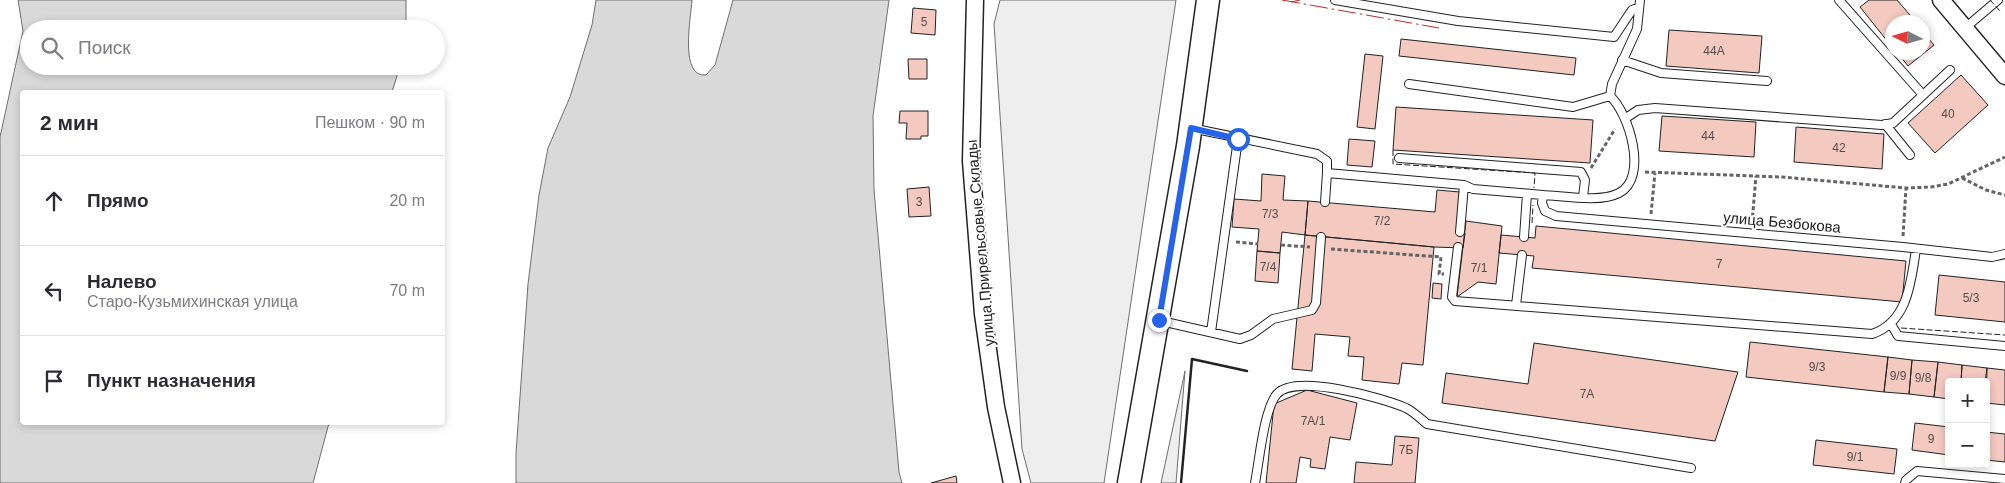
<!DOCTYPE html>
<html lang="ru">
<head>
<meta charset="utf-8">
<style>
	body { margin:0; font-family:Arial,sans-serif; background:#f7f7f7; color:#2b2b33 }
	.controls { position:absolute; right:15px; bottom:15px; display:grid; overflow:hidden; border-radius:5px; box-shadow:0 2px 8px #0003 }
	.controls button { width:45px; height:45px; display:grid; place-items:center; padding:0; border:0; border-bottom:1px solid #e1e1e2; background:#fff; color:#2b2b33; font:25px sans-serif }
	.compass { position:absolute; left:1885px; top:15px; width:45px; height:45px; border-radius:50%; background:#fff; box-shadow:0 2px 8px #0003; rotate:275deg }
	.stop { position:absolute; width:15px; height:15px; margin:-11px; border:4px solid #2563eb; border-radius:50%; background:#fff }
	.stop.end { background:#2563eb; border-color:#fff; box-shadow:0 1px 5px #0008 }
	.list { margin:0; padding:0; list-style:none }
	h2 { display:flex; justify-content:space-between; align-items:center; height:65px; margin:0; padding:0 20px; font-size:21px }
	h2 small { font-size:16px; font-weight:400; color:#7c7c81 }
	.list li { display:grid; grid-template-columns:32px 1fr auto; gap:15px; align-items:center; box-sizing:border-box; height:90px; padding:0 20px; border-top:1px solid #e1e1e2 }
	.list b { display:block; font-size:19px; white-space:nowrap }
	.list p { margin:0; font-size:16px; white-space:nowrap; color:#7c7c81 }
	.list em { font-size:16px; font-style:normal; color:#7c7c81 }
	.icon { flex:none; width:28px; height:28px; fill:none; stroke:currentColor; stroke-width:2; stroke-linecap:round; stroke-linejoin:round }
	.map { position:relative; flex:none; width:2005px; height:483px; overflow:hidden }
	.search { position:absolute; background:#fff; box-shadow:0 2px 8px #0003; left:20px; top:20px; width:425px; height:55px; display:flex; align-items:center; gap:12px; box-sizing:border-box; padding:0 18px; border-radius:28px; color:#7c7c81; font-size:19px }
	.panel { position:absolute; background:#fff; box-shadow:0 2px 8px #0003; left:20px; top:90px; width:425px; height:335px; border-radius:5px }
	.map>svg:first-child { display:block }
	.green { fill:#eee; stroke:#6f6f6f }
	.water { fill:#d9d9d9; stroke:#6f6f6f }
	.building { fill:#f3c9c0; stroke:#222 }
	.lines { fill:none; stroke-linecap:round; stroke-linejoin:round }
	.service-casing { stroke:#222; stroke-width:10 }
	.minor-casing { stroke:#222; stroke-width:19 }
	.secondary-casing { stroke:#222; stroke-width:25 }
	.path { stroke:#646464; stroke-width:3; stroke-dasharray:4 2.5; stroke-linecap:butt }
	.service { stroke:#fff; stroke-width:8 }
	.minor { stroke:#fff; stroke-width:16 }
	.secondary { stroke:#fff; stroke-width:22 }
	.fence { stroke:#222; stroke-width:1; stroke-dasharray:6 2.5; stroke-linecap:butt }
	.wall { stroke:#222; stroke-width:2.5 }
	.power { stroke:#c62828; stroke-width:1; stroke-dasharray:18 4 2.5 4; stroke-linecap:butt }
	.route { stroke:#2563eb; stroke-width:6 }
	.labels { text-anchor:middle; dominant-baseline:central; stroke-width:4; stroke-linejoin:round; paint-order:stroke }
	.number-label { font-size:12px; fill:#564c4a }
	.street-label { font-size:15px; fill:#222; stroke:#fff }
</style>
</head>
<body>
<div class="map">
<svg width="2005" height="483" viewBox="0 0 2005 483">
	<rect width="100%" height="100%" fill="#fff"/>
	<path class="green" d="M1000 0H1176L1104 483H1031L1022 449 994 24Z
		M1185 371 1176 483H1161Z"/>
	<path class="water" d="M18 0H406V29H29V66H400L392 92H22V422L329 423 313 483H0V137L23 31Z
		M596 0H692C691 17 679 78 706 75L715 65 733 0H889L873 116 874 190 899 472 902 483H516V453L528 284 539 195 548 148 570 97 592 25Z"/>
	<path class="building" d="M1869 0H1897L1916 22H1892V47L1860 7Z
		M913 8 936 10 935 35 911 33Z
		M1669 30 1762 36 1759 73 1666 66Z
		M1922 31 1934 45 1908 66 1897 52H1922Z
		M1401 39 1576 58 1574 75 1399 56Z
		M1365 54 1383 56 1375 129 1357 127Z
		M908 59H927V79H909Z
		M1961 75 1988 105 1935 153 1908 123Z
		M1396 107 1593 120 1590 163 1393 150Z
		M900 111H928V136H921V139H906L907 123H899Z
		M1662 116 1756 122 1754 157 1659 151Z
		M1796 127 1884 134 1882 169 1794 162Z
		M1349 139 1375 141 1372 167 1347 165Z
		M1262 174 1285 176 1283 200 1308 201 1305 235 1282 232 1280 253 1257 251 1259 229 1232 227 1234 199 1261 201Z
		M929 187 931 216 909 217 907 189Z
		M1437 190 1460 192 1457 231 1465 233 1463 248 1434 247 1305 235 1308 201 1435 212Z
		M1466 221 1502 226 1496 284 1478 282 1457 297Z
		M1536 226 1906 261 1902 302 1532 268 1534 256 1499 253 1501 235 1535 238Z
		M1305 235 1434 247 1423 365 1402 363 1399 384 1362 380 1364 357 1348 356 1350 337 1315 334 1312 371 1292 369Z
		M1257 251 1280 253 1278 283 1255 281Z
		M1939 275 2005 282V322L1935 315Z
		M1433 283 1442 284 1441 299 1432 298Z
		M1750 342 1888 357 1884 392 1746 377Z
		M1534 343 1738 372 1715 441 1442 403 1446 373 1528 384Z
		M1888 357 1912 360 1909 394 1884 392Z
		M1912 360 1938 362 1934 397 1909 394Z
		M1938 362 1962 365 1961 382H1949V399L1934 397Z
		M1962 365 1987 368 1985 382H1961Z
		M1987 368 2005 370V405L1986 403Z
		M1307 390 1357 403 1350 440 1330 437 1325 469 1310 467 1311 459 1300 457 1296 483H1266L1274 404Z
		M1915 423 1949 427V455L1912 450Z
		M1986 432 2005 434V462L1986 460Z
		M1395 436 1419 438 1415 483H1354L1356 462 1392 465Z
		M1816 440 1897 449 1894 474 1813 465Z
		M956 476 957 483H931Z"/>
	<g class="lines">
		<g class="service-casing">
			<path id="service" d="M1335 0 1458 21 1614 37 1632 10 1639 7
				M1839 0 1923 95
				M1965 28 1998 0
				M1622 60 1661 73 1767 81
				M1409 84 1573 107 1610 96
				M1626 118 1638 110 1655 108 1882 125 1893 123 1950 70
				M1885 124 1910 155
				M1191 128 1317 154 1327 161V173L1464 185 1473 189 1543 195 1542 203 1545 211 1556 216 1903 247 1992 257 2005 254
				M1399 158 1581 172 1585 180 1583 197
				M1543 195C1564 196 1600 203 1619 193 1649 178 1629 113 1610 96L1612 84 1637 29 1640 0
				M1325 202 1327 173
				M1460 232 1464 185
				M1524 237 1527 194
				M1458 247 1452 297 1455 301 1872 334C1908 322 1911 282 1916 249
				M1516 305 1522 255
				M1161 321 1240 339 1251 335 1273 319 1312 310 1316 303 1321 237
				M1891 324 1898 336 2005 346
				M1211 332 1238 139
				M1255 483C1259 463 1264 408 1277 394 1295 373 1383 398 1406 408 1414 412 1421 419 1427 424L1691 468
				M1905 483 1906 480 1917 471 2005 479"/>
		</g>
		<g class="minor-casing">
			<path id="minor" d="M975 0 971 161 983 314 996 407 1012 483
				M1941 0 2005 76"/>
		</g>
		<g class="secondary-casing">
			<path id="secondary" d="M1129 483 1188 146 1208 0"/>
		</g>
		<path class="path" d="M1591 168 1615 129
			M1645 172 1782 177 1906 188 1931 187 1948 184 2005 157
			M1962 178 1986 190 2005 195
			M1651 214 1655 173
			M1752 223 1756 176
			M1903 236 1906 188
			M1236 242 1258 244
			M1281 245 1310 247
			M1331 249 1441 257 1439 274H1444"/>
		<use href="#service" class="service"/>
		<use href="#minor" class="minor"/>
		<use href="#secondary" class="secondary"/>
		<path class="fence" d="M1990 0 2001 12
			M1393 150V164L1535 173 1534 188
			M1532 223 1533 205
			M1901 328 2005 335"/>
		<path class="wall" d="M1181 483 1192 359 1247 371"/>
		<path class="power" d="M1282 0 1439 28
			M1291 2 1300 0"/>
	</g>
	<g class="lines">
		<path class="route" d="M1159 320 1191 128 1238 139"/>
	</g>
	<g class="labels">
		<g class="number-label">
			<text x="924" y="22">5</text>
			<text x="1714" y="51">44А</text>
			<text x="1948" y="114">40</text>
			<text x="1708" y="136">44</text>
			<text x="1839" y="148">42</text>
			<text x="919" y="202">3</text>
			<text x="1270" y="214">7/3</text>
			<text x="1382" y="221">7/2</text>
			<text x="1719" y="264">7</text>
			<text x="1268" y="267">7/4</text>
			<text x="1479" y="268">7/1</text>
			<text x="1971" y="298">5/3</text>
			<text x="1817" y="367">9/3</text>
			<text x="1898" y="376">9/9</text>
			<text x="1923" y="378">9/8</text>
			<text x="1587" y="394">7А</text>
			<text x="1313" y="421">7А/1</text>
			<text x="1931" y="439">9</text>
			<text x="1406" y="450">7Б</text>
			<text x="1855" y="457">9/1</text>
		</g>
		<g class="street-label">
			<text transform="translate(1782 222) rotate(5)">улица Безбокова</text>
			<text transform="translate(980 243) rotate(-95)">улица Прирельсовые Склады</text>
		</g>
	</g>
</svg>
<div class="controls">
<button>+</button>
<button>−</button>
</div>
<svg class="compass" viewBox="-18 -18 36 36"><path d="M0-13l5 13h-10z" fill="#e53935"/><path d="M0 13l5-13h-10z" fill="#7c7c81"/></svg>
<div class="stop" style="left:1238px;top:139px"></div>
<div class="stop end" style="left:1159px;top:320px"></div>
<div class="search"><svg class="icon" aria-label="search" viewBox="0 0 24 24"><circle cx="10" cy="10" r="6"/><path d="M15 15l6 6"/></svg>Поиск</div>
<section class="panel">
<h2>2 мин<small>Пешком · 90 m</small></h2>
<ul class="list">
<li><svg class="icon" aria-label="ahead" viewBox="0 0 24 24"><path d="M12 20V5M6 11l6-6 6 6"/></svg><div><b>Прямо</b></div><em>20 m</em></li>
<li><svg class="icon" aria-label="left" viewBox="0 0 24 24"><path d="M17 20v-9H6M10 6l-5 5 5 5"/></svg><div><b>Налево</b><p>Старо-Кузьмихинская улица</p></div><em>70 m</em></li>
<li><svg class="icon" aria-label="arrive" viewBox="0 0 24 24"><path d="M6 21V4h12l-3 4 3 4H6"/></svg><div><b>Пункт назначения</b></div></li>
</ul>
</section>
</div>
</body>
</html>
